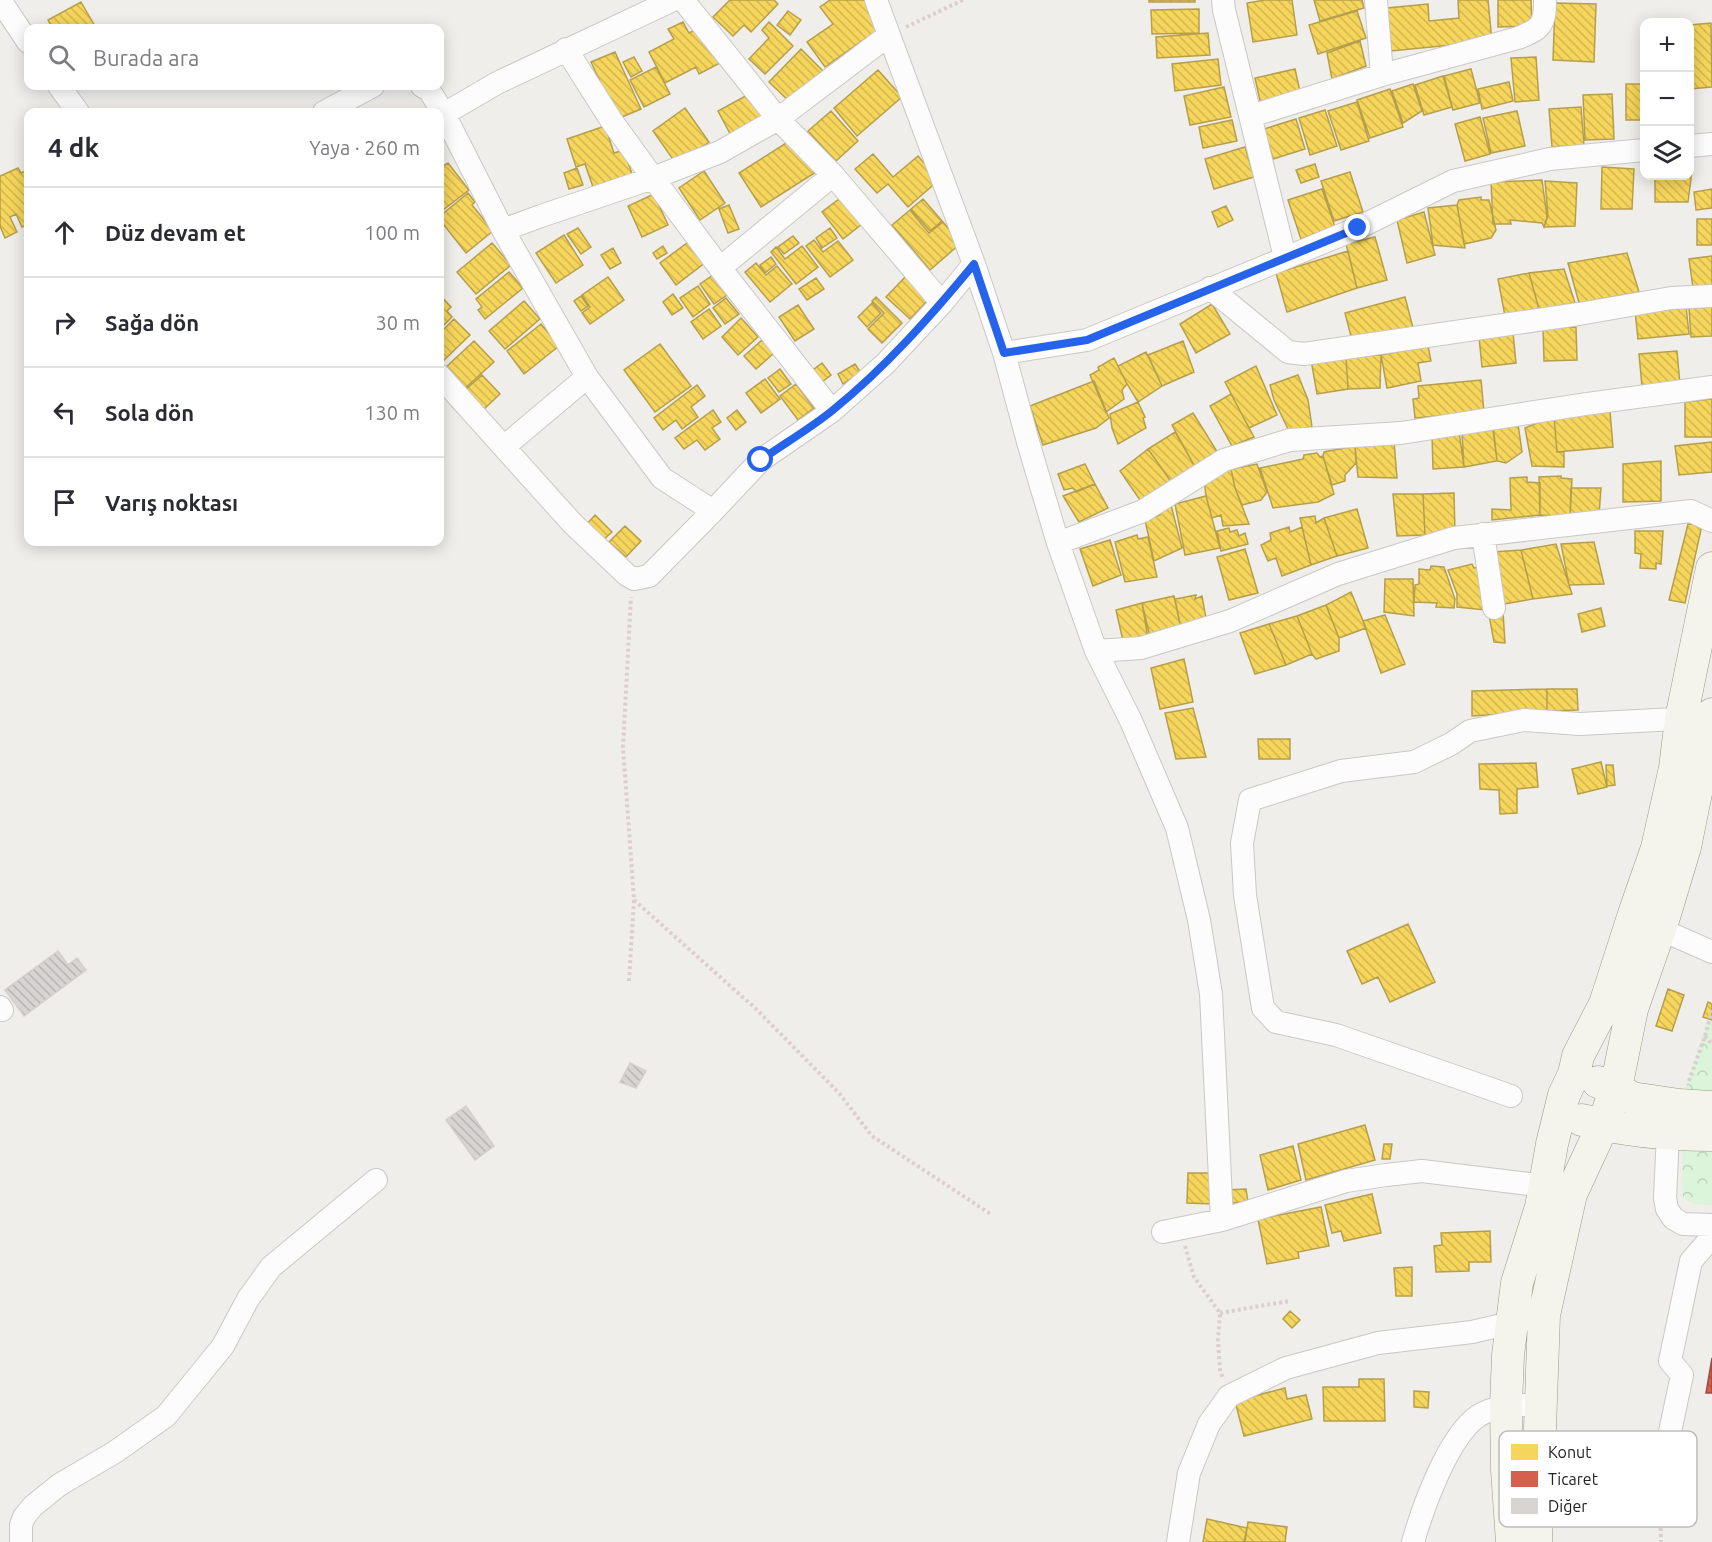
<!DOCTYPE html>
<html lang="tr">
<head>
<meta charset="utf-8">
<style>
	body { margin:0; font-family:Ubuntu,sans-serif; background:#f2f2f3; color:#2b2b33 }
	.controls { position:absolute; right:18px; top:18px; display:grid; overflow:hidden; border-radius:12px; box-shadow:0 3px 15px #0003 }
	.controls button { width:54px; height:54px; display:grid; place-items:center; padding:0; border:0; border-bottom:2px solid #e1e1e2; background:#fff; color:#2b2b33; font:30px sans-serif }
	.stop { position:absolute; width:18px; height:18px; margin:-14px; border:4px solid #2563eb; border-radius:50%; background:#fff }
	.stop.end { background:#2563eb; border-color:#fff; box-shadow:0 2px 6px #0008 }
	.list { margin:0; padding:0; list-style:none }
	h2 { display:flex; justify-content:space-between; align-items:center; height:78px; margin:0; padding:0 24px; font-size:26px }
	h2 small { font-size:20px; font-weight:400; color:#7c7c81 }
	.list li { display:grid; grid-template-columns:39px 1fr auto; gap:18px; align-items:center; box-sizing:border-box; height:90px; padding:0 24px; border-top:2px solid #e1e1e2 }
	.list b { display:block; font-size:22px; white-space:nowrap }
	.list em { font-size:20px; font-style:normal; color:#7c7c81 }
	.icon { flex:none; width:33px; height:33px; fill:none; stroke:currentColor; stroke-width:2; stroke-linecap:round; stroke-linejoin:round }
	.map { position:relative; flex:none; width:1712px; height:1542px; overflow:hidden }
	.search { position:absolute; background:#fff; box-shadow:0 3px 15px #0003; left:24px; top:24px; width:420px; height:66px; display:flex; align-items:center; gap:15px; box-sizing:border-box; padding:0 21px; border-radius:12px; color:#7c7c81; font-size:22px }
	.panel { position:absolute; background:#fff; box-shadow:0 3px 15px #0003; left:24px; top:108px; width:420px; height:438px; border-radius:12px }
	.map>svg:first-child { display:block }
	.park { fill:url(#park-crowns) }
	.homes { fill:url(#homes-back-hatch); stroke:#b69f4b; stroke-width:1.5 }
	.shops { fill:url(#shops-back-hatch); stroke:#a04d40; stroke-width:1.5 }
	.building { fill:url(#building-back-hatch); stroke:#d3d0cc; stroke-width:1.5 }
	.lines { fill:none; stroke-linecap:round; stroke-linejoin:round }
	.street-casing { stroke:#c9c8c7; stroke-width:24 }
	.secondary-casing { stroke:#999a82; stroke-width:33 }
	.path { stroke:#dccecd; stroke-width:4; stroke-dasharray:3 3; stroke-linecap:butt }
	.street { stroke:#fdfcfc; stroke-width:22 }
	.secondary { stroke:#f4f4ed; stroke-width:32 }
	.route { stroke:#2563eb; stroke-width:8 }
	.key { fill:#fff; stroke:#bdbdbd; stroke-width:1.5 }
	.key-label { font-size:16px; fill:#222 }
</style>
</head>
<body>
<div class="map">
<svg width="1712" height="1542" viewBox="0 0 1712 1542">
	<defs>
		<pattern id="park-crowns" width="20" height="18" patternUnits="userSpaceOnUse" patternTransform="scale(1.5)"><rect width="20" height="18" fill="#daf5da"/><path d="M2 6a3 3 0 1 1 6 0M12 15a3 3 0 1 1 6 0" fill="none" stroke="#bbd2bb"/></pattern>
		<pattern id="homes-back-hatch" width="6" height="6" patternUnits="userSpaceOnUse" patternTransform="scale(1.5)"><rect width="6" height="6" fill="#f6d55c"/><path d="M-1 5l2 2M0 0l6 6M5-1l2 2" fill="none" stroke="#d3b750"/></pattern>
		<pattern id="shops-back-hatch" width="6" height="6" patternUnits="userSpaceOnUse" patternTransform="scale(1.5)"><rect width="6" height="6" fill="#d6604d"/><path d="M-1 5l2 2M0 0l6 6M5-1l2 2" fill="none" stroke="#ad4f40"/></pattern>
		<pattern id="building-back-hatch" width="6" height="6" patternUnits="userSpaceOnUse" patternTransform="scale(1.5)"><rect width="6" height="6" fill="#d7d4d2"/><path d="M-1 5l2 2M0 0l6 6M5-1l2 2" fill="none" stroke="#b8b6b4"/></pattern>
	</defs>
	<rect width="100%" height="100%" fill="#f0eeeb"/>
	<path class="park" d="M1712 1007V1092L1685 1090Z
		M1682 1147H1712V1205C1700 1205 1690 1206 1683 1196Z"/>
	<path class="homes" d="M730 0H774L778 4 751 32 744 25 733 36 713 17Z
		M830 0H871L886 33 865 39 825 67 807 42 833 24 820 7Z
		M1149 0H1195V2H1149Z
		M1265 0H1292L1297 35 1253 42 1247 3Z
		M1314 0H1362L1364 8 1320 21Z
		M1458 0H1488L1492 41 1391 51 1387 8 1428 4 1429 21 1459 18Z
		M1498 0H1531L1532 26 1498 27Z
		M81 2 96 28H52L48 20Z
		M1555 3 1596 4 1594 62 1553 60Z
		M1199 9V33L1152 34 1151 10Z
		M788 11 801 20 790 35 777 25Z
		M1357 11 1366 38 1318 54 1309 25Z
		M683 22 689 33 701 27 720 63 699 74 696 67 665 83 649 52 674 39 668 29Z
		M769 22 793 46 765 74 749 59 769 38 762 30Z
		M1711 23 1712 87 1690 89V25Z
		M1208 33 1210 55 1157 58 1156 37Z
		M1360 41 1366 66 1332 79 1327 53Z
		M801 49 825 73 793 105 769 82Z
		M615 52 641 109 617 119 591 62Z
		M634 57 642 71 631 77 623 62Z
		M1536 57 1539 100 1515 102 1511 58Z
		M1218 59 1221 85 1175 91 1172 64Z
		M656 67 670 94 644 107 630 80Z
		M1295 69 1301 96 1261 105 1255 78Z
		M1471 69 1480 103 1453 110 1444 76Z
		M878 70 902 97 857 136 834 108Z
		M1443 76 1452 107 1424 115 1415 85Z
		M1509 82 1513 101 1482 109 1478 89Z
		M1413 84 1422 111 1403 123 1392 91Z
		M1626 84H1644V120H1626Z
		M1224 87 1231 117 1190 125 1184 96Z
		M1390 89 1403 127 1370 138 1357 100Z
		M751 93 767 123 734 141 718 111Z
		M1612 94 1614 139 1585 140 1583 95Z
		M1357 102 1369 141 1341 150 1328 111Z
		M1581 107 1584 145 1552 147 1549 109Z
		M685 108 709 142 677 165 653 131Z
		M1325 110 1337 146 1310 155 1299 118Z
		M831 111 858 141 836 161 808 131Z
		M1517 111 1525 146 1491 153 1483 118Z
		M1480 117 1490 154 1465 161 1455 124Z
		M1296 119 1305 149 1273 159 1264 129Z
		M1232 120 1237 141 1203 148 1199 127Z
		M605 126 614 153 624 150 632 174 593 187 585 164 576 167 567 139Z
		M794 138 816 172 761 207 739 173Z
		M1245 147 1254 177 1214 189 1205 159Z
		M873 154 893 177 918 156 939 180 908 207 888 184 877 193 855 169Z
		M448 163 469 190 443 210 440 206V168Z
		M1690 163H1693L1688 202H1655V176H1690Z
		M28 164V224L22 227 16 214 10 217 17 232 5 238 0 226V176L18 168 21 173 28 170 26 165Z
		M1315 164 1319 177 1301 183 1296 170Z
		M1602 167 1634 169 1632 209H1601Z
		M577 168 583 185 569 189 564 173Z
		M704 171 725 203 700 220 679 188Z
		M1350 172 1363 212 1334 221 1321 181Z
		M1542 180 1547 217 1544 227 1542 223 1510 220 1511 224H1493L1491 182Z
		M1545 181 1577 183 1575 226 1544 227 1548 216Z
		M1322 189 1335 227 1301 239 1288 200Z
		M1712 189V208L1696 210 1694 192Z
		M468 193 475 202 472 205 493 231 466 253 440 220V216Z
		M847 193 867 220 843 239 822 212Z
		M654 194 668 225 642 237 628 206Z
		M1481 197V200H1489L1496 230 1491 238 1464 244 1457 205 1459 200Z
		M923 199 942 221 930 231 911 209Z
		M729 205 739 229 728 233 719 209Z
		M1457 205 1465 248 1433 245 1428 208Z
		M1226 206 1233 220 1218 227 1212 212Z
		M910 210 929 233 943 222 961 243 930 270 892 225Z
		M1424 212 1435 255 1407 263 1397 220Z
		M1697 219H1712V245H1697Z
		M578 228 591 247 581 254 567 234Z
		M830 228 837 238 822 248 816 238Z
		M564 235 583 265 556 283 536 253Z
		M793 236 799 243 784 254 778 247Z
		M1375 237 1387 280 1357 288 1346 244Z
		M691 240 706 262 676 285 660 263Z
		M814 240 823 252 838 241 853 260 830 277 806 246Z
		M492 243 511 265 476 294 457 272Z
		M663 246 667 253 657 259 653 253Z
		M802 246 818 267 796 284 771 252 776 247 785 259Z
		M613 248 621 263 610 269 601 255Z
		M1348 251 1357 288 1287 312 1276 273Z
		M1627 253 1639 292 1579 303 1568 263Z
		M1712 256V286L1693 288 1689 259Z
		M771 257 776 264 765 273 760 265Z
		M756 263 766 275 777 266 792 284 770 302 745 272Z
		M1564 269 1575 303 1539 309 1529 273Z
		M509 272 523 288 485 319 478 310 482 307 476 299Z
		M1529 273 1539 309 1505 316 1498 279Z
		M908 274 932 296 910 319 886 297Z
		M713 275 727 295 714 304 700 284Z
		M608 277 624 300 590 324 582 313 590 307 582 295Z
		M816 278 824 289 807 300 799 289Z
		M698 286 710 304 693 317 680 298Z
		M673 294 683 308 672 315 663 302Z
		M440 295 451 307 447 311 452 317 440 329Z
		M581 296 588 306 581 311 574 301Z
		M876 297 902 323 882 343 868 329 884 313 872 301Z
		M1405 297 1413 328 1353 344 1345 313Z
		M726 298 739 314 725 324 713 308Z
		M524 301 540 319 505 349 489 331Z
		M872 303 881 313 867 327 858 317Z
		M1212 304 1230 334 1196 353 1180 324Z
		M798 305 814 329 795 341 779 317Z
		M1686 306 1689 334 1638 339 1635 311Z
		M1712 307V336L1691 337 1689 308Z
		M709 309 721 326 703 339 691 322Z
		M741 318 758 337 738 355 722 337Z
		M454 319 470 335 441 363 440 333Z
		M541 324 559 346 524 374 507 351Z
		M1576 327 1577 360 1544 361 1543 328Z
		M1513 333 1516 363 1482 367 1479 337Z
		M762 340 774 353 756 369 744 356Z
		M474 341 494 362 463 390 444 369Z
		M1183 341 1194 372 1162 386 1148 355Z
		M660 344 691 386 655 412 624 370Z
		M1428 346 1431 361 1418 363 1421 381 1387 388 1381 355Z
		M1677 351 1680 385 1642 387 1639 354Z
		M1146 352 1162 386 1138 402 1127 384 1118 366Z
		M1381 355 1380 388 1348 389 1346 356Z
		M1346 356 1348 389 1317 394 1311 360Z
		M1114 358 1127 384 1122 390 1124 399 1106 412 1090 375 1099 370 1098 367Z
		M822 363 831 375 822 382 813 370Z
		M855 364 861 373 843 384 838 374Z
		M1256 366 1277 415 1249 428 1225 382Z
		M780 369 791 384 779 392 768 378Z
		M482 375 500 394 482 411 464 391Z
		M1298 375 1308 400 1312 427 1289 431 1274 400 1270 385Z
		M765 379 780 399 761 413 746 393Z
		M1481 380 1484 412 1415 418 1413 399 1419 398 1418 386Z
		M1094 381 1109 418 1096 428 1043 445 1030 406Z
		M796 384 814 408 798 420 780 396Z
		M697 385 705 396 691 407 698 417 682 429 676 420 663 430 654 418Z
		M1231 394 1254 437 1232 446 1210 406Z
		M1712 399V437H1685V402Z
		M1138 402 1145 417 1143 418 1146 428 1118 444 1112 428 1110 414Z
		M713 410 721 422 712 428 720 439 705 450 697 440 684 449 675 438Z
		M737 410 746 422 736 430 727 418Z
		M1610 411 1613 447 1557 452 1554 416Z
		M1193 413 1218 453 1195 467 1172 425Z
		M1554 416 1557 452H1564V467L1532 466 1525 428Z
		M1518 424 1522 452 1506 463 1497 461 1493 425Z
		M1493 430 1497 461 1464 467 1462 433Z
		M1175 432 1195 467 1172 483 1148 449Z
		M1459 432 1464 467 1433 469 1432 435Z
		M1394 441 1397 478 1358 477 1355 446Z
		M1712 442V472L1679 475 1675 446Z
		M1355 446 1356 463 1345 475V481L1332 485 1323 456 1324 452Z
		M1148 449 1172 483 1142 503 1120 471Z
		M1317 453 1320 457 1323 456 1334 494 1318 502 1273 508 1260 468 1303 459 1304 455Z
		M1661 461V501L1623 502V464Z
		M1085 464 1095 484 1076 492 1073 488 1064 490 1058 474Z
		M1257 464 1267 492 1261 500 1242 505 1235 488 1231 469Z
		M1231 469 1235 488 1249 524 1223 526 1221 515 1212 518 1206 496 1204 479Z
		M1561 476V478L1572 479 1570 517 1540 515 1539 477Z
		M1527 477V482L1540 483V515L1492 520V509L1511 510 1510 478Z
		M1095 484 1108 508 1079 522 1063 496Z
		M1571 488H1601L1599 515 1570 517Z
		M1454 493 1455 533 1425 535 1423 494Z
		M1393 494H1423L1425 535 1397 536Z
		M1206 496 1220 548 1185 555 1175 504Z
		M1171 505 1182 548 1154 561 1145 520 1160 515 1161 507Z
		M1357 509 1368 548 1337 556 1324 518Z
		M595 515 612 532 603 540 587 524Z
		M1315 516 1316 523 1324 518 1337 556 1311 565 1300 518Z
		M1688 524 1702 525 1685 603 1669 600Z
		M625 526 641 541 626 557 609 542Z
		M1289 527 1290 532 1302 527 1311 565 1282 576 1276 558 1268 561 1261 545 1271 540 1270 533Z
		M1229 528 1230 532 1237 530 1239 536 1245 533 1248 544 1221 551 1217 531Z
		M1635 531H1663L1661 564 1656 563V569L1640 568 1641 554 1635 553Z
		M1137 535 1138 539 1148 537 1157 577 1125 582 1115 542Z
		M1110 540 1121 575 1093 586 1080 549Z
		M1594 542 1604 584 1569 585 1561 544Z
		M1556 544 1572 594 1533 599 1521 550Z
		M1245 549 1258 593 1229 600 1217 557Z
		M1521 550 1533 599 1498 605 1493 552Z
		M1472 564 1474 568 1483 567 1485 610 1457 607V594L1448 570Z
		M1431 566 1444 567 1455 599 1454 608 1436 607 1437 603 1414 602 1415 585 1419 584V569L1430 570Z
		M1385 579H1413L1414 616 1384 612Z
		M1351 592 1366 628 1339 638 1326 605Z
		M1196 595 1195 599 1202 596 1207 624 1181 629 1175 599Z
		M1174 596 1181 629 1150 637 1142 603Z
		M1142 603 1148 638 1123 641 1116 610Z
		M1326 605 1339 638V651L1316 659 1312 654 1297 616Z
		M1601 608 1605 626 1582 632 1578 614Z
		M1503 612 1505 643 1494 642 1489 615Z
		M1385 615 1405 664 1381 673 1363 621Z
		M1297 616 1312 654 1286 665 1269 624Z
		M1269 624 1286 665 1255 674 1240 633Z
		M1184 659 1193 702 1160 709 1151 668Z
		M1547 689V711L1472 716V691Z
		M1547 689H1577L1578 710 1547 711Z
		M1193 708 1206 757 1176 759 1165 713Z
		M1258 739H1290V759H1259Z
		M1601 762 1607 787 1578 794 1572 769Z
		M1536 763 1538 787 1517 789V813L1500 814 1499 790 1480 789 1479 764Z
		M1606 765H1613L1615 785 1607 786Z
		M1408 924 1435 982 1390 1002 1378 977 1362 984 1347 951Z
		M1668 989 1684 995 1672 1031 1656 1026Z
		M1708 1002 1712 1004V1020L1703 1017Z
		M1365 1125 1375 1160 1306 1180 1298 1144Z
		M1384 1144H1392L1390 1159H1382Z
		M1293 1146 1301 1180 1268 1190 1260 1155Z
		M1188 1173H1214L1213 1204 1187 1203Z
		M1246 1189 1248 1202 1227 1203 1226 1190Z
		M1372 1194 1381 1233 1344 1241 1341 1231 1332 1233 1325 1205Z
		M1321 1207 1329 1246 1298 1252 1299 1258 1267 1264 1258 1219Z
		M1490 1231 1491 1262H1469V1271L1436 1272 1434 1246 1442 1245 1441 1233Z
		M1412 1267V1296H1396L1394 1268Z
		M1290 1311 1300 1320 1292 1328 1283 1319Z
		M1359 1379H1384L1385 1421H1324L1323 1387H1359Z
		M1285 1388 1287 1399 1306 1395 1312 1419 1244 1436 1235 1401Z
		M1414 1391 1429 1392 1428 1408 1414 1407Z
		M1207 1519 1247 1528 1244 1542H1203Z
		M1248 1522 1287 1527 1285 1542H1245Z"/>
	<path class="shops" d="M1712 1358V1393H1706Z"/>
	<path class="building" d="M58 951 68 965 77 958 86 970 24 1016 5 990Z
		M630 1063 646 1071 636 1088 620 1082Z
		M466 1106 494 1146 475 1160 446 1120Z"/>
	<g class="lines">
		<g class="street-casing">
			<path id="street" d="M0 0 28 42
				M683 0 778 119 833 175 942 303
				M876 0 974 264 1004 353 1028 442 1058 543 1096 651 1141 648 1230 621 1338 574 1454 538 1691 511 1712 521
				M1223 0 1224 10 1285 257
				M1376 0 1382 75
				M566 49 611 120 653 178 720 268 832 411
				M59 86 78 112
				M422 86 429 90 444 114 503 230 587 377 662 478 713 511 761 460 832 411 886 363 942 303 974 264
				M324 112 373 86
				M1251 116 1382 75 1518 38C1541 29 1545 25 1545 0
				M440 119 444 114 497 83 673 0
				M1690 146 1712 144
				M503 230 541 216 653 178 720 152 778 119 889 35
				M720 268 833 175
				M1210 288 1288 352 1304 354 1579 314 1671 298 1712 296
				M1004 353 1087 340 1358 228 1453 181 1550 159 1644 150
				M440 376 572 523 627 575 634 579 649 576 713 511
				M505 446 587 377
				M1483 534 1494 608
				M1058 543 1143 511 1224 460 1290 440 1401 433 1586 404 1712 387
				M1096 651 1131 721 1177 828 1199 920 1211 994 1222 1220
				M1648 924 1712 952
				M0 1007 2 1010
				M1511 1096 1336 1035 1276 1022 1263 1008 1245 895 1242 843 1250 800 1341 771 1414 762 1451 744 1470 731 1524 720 1580 724 1695 718
				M1668 1134 1665 1198 1667 1209 1673 1218 1683 1224 1712 1225
				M1163 1232 1222 1220 1346 1181 1386 1175 1422 1171 1545 1186
				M1660 1479 1682 1375 1670 1361 1691 1261 1712 1237
				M21 1542V1525L24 1517 33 1506 59 1485 115 1452 166 1416 223 1346 248 1299 271 1267 376 1180
				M1178 1542 1189 1473 1209 1424 1229 1396 1286 1368 1378 1343 1472 1332 1524 1320
				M1413 1542C1423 1507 1448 1437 1478 1416 1497 1404 1520 1405 1541 1405"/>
		</g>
		<g class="secondary-casing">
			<path id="secondary" d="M1598 1082 1616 1088 1632 1098 1679 1105 1712 1107
				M1582 1120C1625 1131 1668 1135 1712 1135
				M1512 1542 1507 1470 1506 1405 1508 1355 1517 1283 1541 1207 1552 1144 1564 1095 1574 1074 1578 1056 1605 1004 1635 911 1657 848 1675 768 1681 719 1712 568
				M1536 1542 1544 1315 1571 1194 1603 1125 1616 1088 1632 1009 1664 917 1685 847 1712 714"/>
		</g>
		<path class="path" d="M906 27 963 0
			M634 900 755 1008 839 1093 872 1136 992 1215
			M629 981 634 900 623 747 631 597
			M1705 1036 1712 1044
			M1689 1081 1705 1036 1712 1010
			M1185 1246 1194 1277 1220 1313 1218 1340 1220 1370 1223 1379
			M1220 1313 1289 1301
			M1660 1498 1661 1542"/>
		<use href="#street" class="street"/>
		<use href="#secondary" class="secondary"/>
	</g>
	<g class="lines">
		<path class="route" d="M761 460C785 443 811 428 833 410 886 367 931 316 974 264L1004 353 1087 340 1358 228"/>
	</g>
	<rect x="1499" y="1431" width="198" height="96" rx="9" class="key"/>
	<rect x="1511" y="1444" width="27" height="16" fill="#f6d55c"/>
	<rect x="1511" y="1471" width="27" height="16" fill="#d6604d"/>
	<rect x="1511" y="1498" width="27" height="16" fill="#d7d4d2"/>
	<g class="key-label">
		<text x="1548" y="1458">Konut</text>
		<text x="1548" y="1485">Ticaret</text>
		<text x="1548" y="1512">Diğer</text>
	</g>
</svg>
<div class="controls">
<button>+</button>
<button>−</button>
<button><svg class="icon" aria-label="layers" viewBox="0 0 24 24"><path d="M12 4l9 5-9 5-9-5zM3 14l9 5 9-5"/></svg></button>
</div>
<div class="stop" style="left:761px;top:460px"></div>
<div class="stop end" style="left:1358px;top:228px"></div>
<div class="search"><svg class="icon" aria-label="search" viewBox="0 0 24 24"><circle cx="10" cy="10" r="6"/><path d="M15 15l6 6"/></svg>Burada ara</div>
<section class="panel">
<h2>4 dk<small>Yaya · 260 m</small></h2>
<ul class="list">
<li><svg class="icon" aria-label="ahead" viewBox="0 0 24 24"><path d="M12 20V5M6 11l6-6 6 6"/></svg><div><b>Düz devam et</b></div><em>100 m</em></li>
<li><svg class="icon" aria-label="right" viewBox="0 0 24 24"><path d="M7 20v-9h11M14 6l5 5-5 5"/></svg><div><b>Sağa dön</b></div><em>30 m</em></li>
<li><svg class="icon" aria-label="left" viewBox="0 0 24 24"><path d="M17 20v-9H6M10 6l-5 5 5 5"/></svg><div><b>Sola dön</b></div><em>130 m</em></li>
<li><svg class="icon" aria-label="arrive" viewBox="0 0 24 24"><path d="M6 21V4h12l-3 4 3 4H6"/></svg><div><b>Varış noktası</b></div></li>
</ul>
</section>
</div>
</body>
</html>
